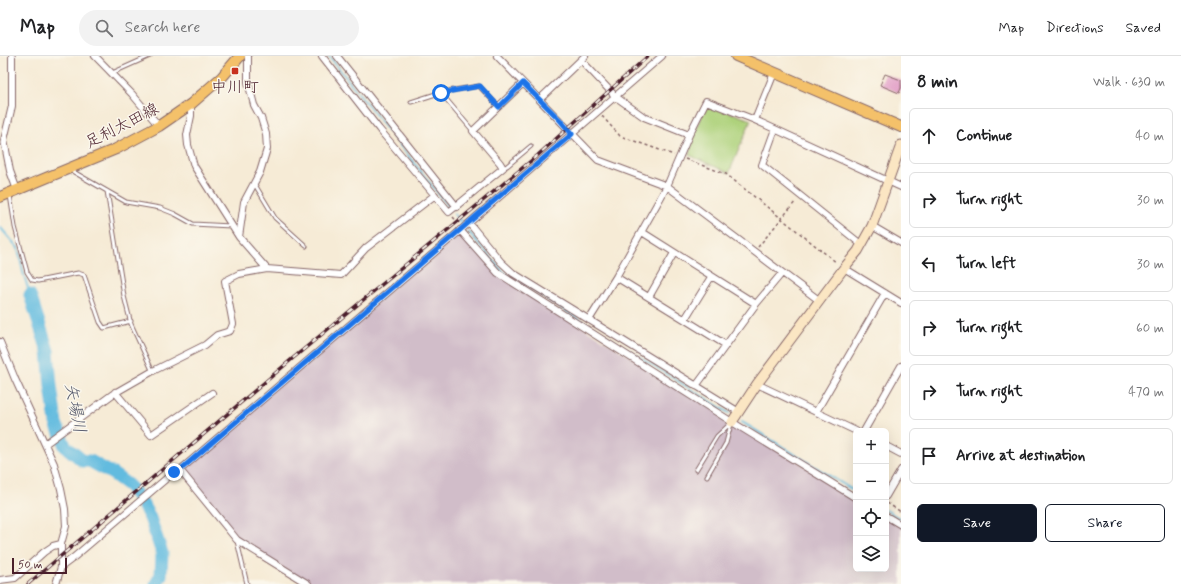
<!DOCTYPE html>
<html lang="en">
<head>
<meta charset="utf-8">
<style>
	body { margin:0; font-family:Mynerve,"Klee One",sans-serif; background:#f2f2f2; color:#202124 }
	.controls { position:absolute; right:12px; bottom:12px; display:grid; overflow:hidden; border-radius:6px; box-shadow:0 4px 16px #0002 }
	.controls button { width:36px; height:36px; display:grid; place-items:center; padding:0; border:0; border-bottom:1px solid #e0e0e0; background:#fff; color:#202124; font:20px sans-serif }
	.scale { position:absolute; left:12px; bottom:10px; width:55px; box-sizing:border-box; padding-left:4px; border:2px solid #4a1f2b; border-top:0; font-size:11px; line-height:14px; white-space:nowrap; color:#4a1f2b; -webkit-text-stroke:3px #fbf7ec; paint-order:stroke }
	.stop { position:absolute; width:12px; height:12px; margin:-9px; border:3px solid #1a73e8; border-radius:50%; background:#fff }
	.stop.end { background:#1a73e8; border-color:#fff; box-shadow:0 1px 4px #0008 }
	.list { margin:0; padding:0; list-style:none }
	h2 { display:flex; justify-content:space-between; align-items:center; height:52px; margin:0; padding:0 16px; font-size:17px }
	h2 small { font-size:13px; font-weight:400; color:#757577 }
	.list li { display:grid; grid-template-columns:26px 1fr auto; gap:12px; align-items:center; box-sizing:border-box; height:56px; margin:0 8px 8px; padding:0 8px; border:1px solid #e0e0e0; border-radius:6px }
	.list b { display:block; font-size:15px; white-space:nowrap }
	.list em { font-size:13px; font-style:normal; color:#757577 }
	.actions { display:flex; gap:8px; padding:12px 16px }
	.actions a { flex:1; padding:9px 0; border:1px solid #111827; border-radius:6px; text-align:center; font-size:14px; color:#111827 }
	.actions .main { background:#111827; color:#fff }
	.icon { flex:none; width:22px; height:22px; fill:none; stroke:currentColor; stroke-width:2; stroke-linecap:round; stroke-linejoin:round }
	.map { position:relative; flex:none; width:901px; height:528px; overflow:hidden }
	header { display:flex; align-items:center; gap:24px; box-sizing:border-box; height:56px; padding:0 20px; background:#fff; border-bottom:1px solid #e0e0e0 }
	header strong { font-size:19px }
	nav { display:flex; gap:22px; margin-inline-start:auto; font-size:14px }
	.search { width:280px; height:36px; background:#f2f2f2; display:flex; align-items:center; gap:10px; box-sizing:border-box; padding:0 14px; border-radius:22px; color:#757577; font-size:15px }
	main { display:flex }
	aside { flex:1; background:#fff }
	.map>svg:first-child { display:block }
	.industrial { fill:#d1bdc9 }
	.green { fill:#aed27c; stroke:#7c7854 }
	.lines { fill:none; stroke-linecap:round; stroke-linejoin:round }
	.stream { stroke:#62bbdf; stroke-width:2 }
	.river { stroke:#62bbdf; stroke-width:13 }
	.building { fill:#e29fc7 }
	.lane-casing { stroke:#866667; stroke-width:5 }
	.street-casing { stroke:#866667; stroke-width:8 }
	.secondary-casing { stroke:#866667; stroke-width:11 }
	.primary-casing { stroke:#866667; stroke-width:12 }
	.path { stroke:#866667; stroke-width:1.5; stroke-dasharray:3 3; stroke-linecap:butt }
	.lane { stroke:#fff; stroke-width:3 }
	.street { stroke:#fff; stroke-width:6 }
	.secondary { stroke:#fbe6c3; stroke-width:9 }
	.primary { stroke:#f4c16a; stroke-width:10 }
	.rail-casing { stroke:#4a1f2b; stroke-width:3.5 }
	.rail { stroke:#fbf7ec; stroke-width:2; stroke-dasharray:6; stroke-linecap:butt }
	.route { stroke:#1a73e8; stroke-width:5 }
	.poi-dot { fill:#c8321e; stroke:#fbf7ec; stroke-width:1.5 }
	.labels { text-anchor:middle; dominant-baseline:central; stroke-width:3; stroke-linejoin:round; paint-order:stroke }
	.poi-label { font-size:16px; fill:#4a1f2b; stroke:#fbf7ec }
	.street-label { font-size:16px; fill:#4a1f2b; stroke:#fbf7ec }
	.water-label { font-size:17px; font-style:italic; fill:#52566a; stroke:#fbf7ec }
</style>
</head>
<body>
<header>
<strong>Map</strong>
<div class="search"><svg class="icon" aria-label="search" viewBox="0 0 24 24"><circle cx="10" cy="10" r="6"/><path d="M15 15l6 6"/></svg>Search here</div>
<nav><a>Map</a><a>Directions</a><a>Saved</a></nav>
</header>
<main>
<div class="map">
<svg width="901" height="528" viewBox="0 0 901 528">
	<rect width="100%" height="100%" fill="#fbf7ec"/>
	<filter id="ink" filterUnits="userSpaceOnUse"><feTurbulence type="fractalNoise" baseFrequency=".025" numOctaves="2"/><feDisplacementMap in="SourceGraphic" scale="8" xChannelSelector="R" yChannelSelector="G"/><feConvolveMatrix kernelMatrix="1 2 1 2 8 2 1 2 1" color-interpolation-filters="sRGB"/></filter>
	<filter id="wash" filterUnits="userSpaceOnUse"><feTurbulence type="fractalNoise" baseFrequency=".012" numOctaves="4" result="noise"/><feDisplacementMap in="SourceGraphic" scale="16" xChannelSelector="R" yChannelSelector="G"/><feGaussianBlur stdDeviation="0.9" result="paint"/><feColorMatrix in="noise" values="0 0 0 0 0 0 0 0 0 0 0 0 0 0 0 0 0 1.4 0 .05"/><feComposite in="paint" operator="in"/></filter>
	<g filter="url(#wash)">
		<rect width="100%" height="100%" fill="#f6ebd6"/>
		<path class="industrial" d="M460 174 498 218 856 442V513H886V460L901 469V528H308L237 484 180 414Z"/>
		<path class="green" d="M707 48 751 64 729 117 689 99 693 82Z"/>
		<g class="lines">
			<path class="stream" d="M329 0 449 151
				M454 158 462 167
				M0 171 18 192 23 216 30 239
				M468 175 502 215 729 357
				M742 366 856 436
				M886 454 901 463"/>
			<path class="river" d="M30 239 48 295 51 330 56 367 65 390 83 405H90L113 418 128 429 132 433 143 449 150 462 162 497 161 519 156 528"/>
		</g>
		<g id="blocks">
			<path class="building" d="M885 18 901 24V32L899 37 880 29Z"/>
		</g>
	</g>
	<g filter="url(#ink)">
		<use href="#blocks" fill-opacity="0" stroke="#866667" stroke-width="1"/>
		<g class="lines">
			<g class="lane-casing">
				<path id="lane" d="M112 17 150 0
					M441 37 473 75
					M411 46 442 36 479 30 499 51
					M503 112 507 110 531 90
					M72 115 126 146 160 152 175 158 193 168 231 170
					M254 127 275 162 306 190
					M107 135 124 240 131 268 152 314
					M10 139 15 171 27 216 32 224 38 225 78 217 84 219 100 266 104 272 131 265
					M696 414 717 380 731 367
					M707 420 726 387 731 368
					M237 485 247 528"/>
			</g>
			<g class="street-casing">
				<path id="street" d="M12 0V50L4 84 10 115 17 134
					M95 0 132 38 159 70
					M248 0V26L254 49 261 62 266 78 267 93 260 116 244 146 239 181 267 213
					M322 0 379 73 449 156 503 112 500 107 473 75 523 27
					M337 0 457 151
					M497 0 598 104 667 130 616 221 589 264
					M581 4 616 41 644 61 689 79 667 130 820 245
					M540 43 585 0
					M191 48V60L187 79 188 89 194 110 239 181
					M755 64 901 131
					M775 73 762 109 862 189
					M689 79 706 45 755 64 774 17
					M469 167 501 206 513 217 739 356
					M872 170 901 187
					M460 174 498 217 732 366 856 442
					M642 176 756 248
					M844 212 901 247
					M616 221 726 289
					M649 241 674 197
					M685 263 711 221
					M0 286 15 323 54 408 61 433 65 453 66 470 61 488V511L56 528
					M757 328 856 375
					M696 330 756 248 782 217
					M115 336 151 379 212 337
					M816 356 885 237
					M864 375 901 310
					M45 388 113 338 153 315 205 289 217 279 230 275 233 268 225 225 239 218 267 213 341 219 366 192 435 139
					M886 390 901 398
					M180 414 237 484 308 528
					M886 440 901 414
					M886 460 901 469
					M61 511 73 502 174 416 180 414 469 167 662 0
					M0 524 15 522 44 496 53 490 61 488"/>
			</g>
			<g class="secondary-casing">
				<path id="secondary" d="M732 366 757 328 844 212 858 195 872 170 901 89"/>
			</g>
			<g class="primary-casing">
				<path id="primary" d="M736 0 901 71
					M0 141 116 93 159 70 191 48 222 21 240 0"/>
			</g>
			<path class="path" d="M602 60 620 80 674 99
				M685 103 726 118 837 207
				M453 161 458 167
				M758 191 796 145
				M887 447 901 456"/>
			<use href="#lane" class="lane"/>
			<use href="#street" class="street"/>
			<use href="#secondary" class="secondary"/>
			<use href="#primary" class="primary"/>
			<g class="rail-casing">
				<path id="rail" d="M28 528 292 303 538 99 648 0"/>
			</g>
			<use href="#rail" class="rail"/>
		</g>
	</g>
	<g class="lines" filter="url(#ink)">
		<path class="route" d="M174 416 180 414 572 78 559 63 523 27 499 51 480 30 441 37"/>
	</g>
	<rect class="poi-dot" x="231" y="11" width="8" height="8" rx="2"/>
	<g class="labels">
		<g class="poi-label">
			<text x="235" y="31">中川町</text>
		</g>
		<g class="street-label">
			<text transform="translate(122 70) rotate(-27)">足利太田線</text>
		</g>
		<g class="water-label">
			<text transform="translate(75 352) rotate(79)">矢場川</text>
		</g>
	</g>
</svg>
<div class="controls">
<button>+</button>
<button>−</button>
<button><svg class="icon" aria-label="locate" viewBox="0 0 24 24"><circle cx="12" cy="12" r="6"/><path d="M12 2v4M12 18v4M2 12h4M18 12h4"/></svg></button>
<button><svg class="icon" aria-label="layers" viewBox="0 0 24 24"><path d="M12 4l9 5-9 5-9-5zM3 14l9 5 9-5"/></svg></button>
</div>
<div class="scale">50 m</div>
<div class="stop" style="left:441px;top:37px"></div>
<div class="stop end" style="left:174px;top:416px"></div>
</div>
<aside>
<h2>8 min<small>Walk · 630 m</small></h2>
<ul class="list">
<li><svg class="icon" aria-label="ahead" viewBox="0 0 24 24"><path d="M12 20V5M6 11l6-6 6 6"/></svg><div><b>Continue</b></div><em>40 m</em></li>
<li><svg class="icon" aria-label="right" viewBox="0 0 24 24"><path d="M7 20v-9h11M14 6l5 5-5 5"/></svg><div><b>Turn right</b></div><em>30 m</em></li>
<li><svg class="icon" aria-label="left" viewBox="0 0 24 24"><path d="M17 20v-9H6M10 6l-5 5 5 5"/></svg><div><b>Turn left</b></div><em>30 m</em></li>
<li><svg class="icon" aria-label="right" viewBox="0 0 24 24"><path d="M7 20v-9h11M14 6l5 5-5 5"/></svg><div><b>Turn right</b></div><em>60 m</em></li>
<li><svg class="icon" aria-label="right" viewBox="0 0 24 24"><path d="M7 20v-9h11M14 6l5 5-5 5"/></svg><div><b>Turn right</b></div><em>470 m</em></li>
<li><svg class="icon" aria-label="arrive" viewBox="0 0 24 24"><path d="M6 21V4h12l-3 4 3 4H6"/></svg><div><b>Arrive at destination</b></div></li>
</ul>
<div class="actions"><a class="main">Save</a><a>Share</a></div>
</aside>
</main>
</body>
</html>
